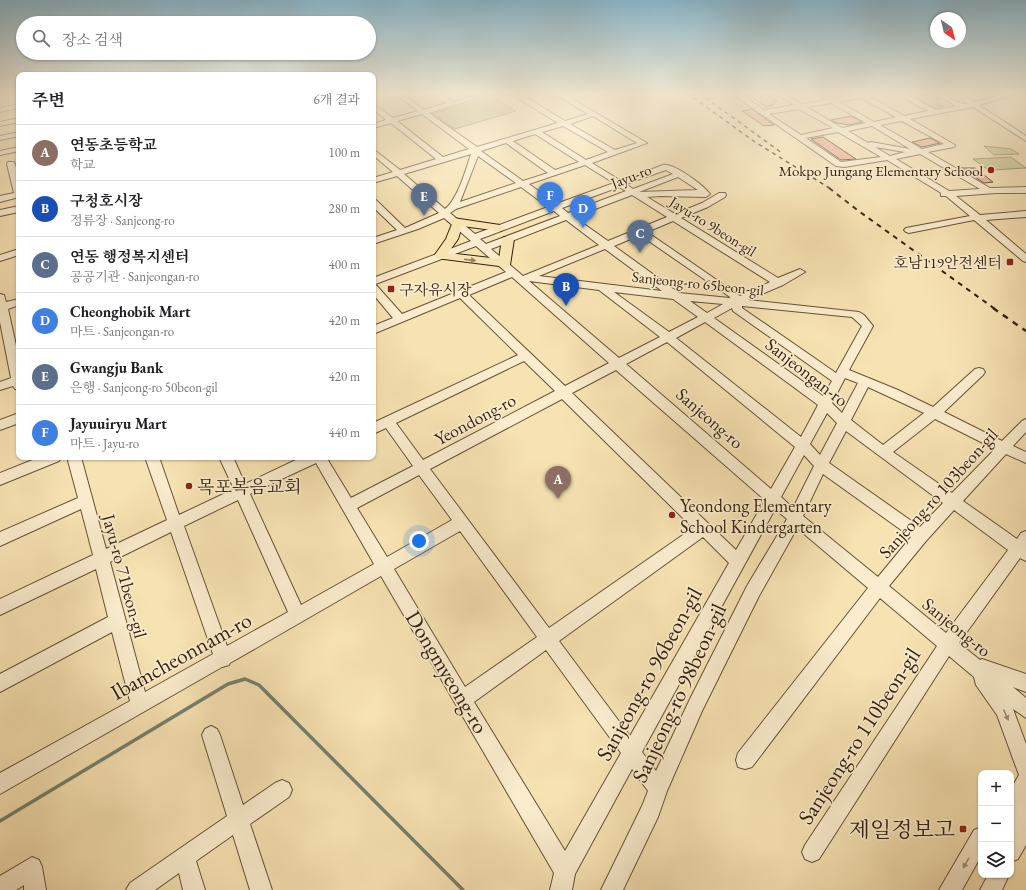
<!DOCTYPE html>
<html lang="ko">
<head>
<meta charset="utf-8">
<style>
	body { margin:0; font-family:"EB Garamond","Noto Serif KR",serif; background:#f6f6f6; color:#202124 }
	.controls { position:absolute; right:12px; bottom:12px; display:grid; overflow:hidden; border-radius:8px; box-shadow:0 1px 3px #0004 }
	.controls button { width:36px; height:36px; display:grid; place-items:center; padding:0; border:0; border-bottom:1px solid #e0e0e0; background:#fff; color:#202124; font:20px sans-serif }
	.compass { position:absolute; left:930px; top:12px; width:36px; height:36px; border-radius:50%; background:#fff; box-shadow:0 1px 3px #0004; rotate:145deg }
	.you { position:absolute; left:419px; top:541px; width:14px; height:14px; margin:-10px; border:3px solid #fff; border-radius:50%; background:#1a73e8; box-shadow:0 0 0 6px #1a73e833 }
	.badge { display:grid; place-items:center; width:26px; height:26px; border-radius:50%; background:#8f2418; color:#fff; font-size:13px; font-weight:700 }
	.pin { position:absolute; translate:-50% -33px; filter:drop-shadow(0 1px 2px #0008) }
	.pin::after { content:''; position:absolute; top:21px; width:14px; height:12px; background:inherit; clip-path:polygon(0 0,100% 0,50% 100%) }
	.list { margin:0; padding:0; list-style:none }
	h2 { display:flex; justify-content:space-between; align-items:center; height:52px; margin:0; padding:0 16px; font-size:17px }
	h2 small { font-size:13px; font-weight:400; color:#757577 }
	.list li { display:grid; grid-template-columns:26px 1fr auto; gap:12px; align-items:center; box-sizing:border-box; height:56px; padding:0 16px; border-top:1px solid #e0e0e0 }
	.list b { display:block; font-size:15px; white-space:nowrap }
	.list p { margin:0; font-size:13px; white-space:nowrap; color:#757577 }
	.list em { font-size:13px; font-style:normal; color:#757577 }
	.icon { flex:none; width:22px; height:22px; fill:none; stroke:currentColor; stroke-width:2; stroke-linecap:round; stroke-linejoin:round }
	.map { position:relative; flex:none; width:1026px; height:890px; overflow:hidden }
	.search { position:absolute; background:#fff; box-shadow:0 1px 3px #0004; left:16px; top:16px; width:360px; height:44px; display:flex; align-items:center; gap:10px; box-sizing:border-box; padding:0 14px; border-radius:22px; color:#757577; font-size:15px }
	.panel { position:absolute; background:#fff; box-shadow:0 1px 3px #0004; left:16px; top:72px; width:360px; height:388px; border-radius:8px }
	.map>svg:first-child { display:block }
	.green { fill:#c3c288; stroke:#7c724c }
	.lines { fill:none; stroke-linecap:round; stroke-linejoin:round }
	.stream { stroke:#74806b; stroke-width:3.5 }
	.building { fill:#e8a88c; stroke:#342210 }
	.minor-casing { stroke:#655238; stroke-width:2 }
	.major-casing { stroke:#342210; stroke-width:2 }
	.minor { fill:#faeccd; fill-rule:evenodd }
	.major { fill:#f7e2b2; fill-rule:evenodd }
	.rail-far2 { stroke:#342210; stroke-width:1.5; stroke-dasharray:4 4; stroke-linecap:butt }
	.rail-far1 { stroke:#342210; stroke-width:2; stroke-dasharray:5 5; stroke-linecap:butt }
	.rail { stroke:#342210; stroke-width:2.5; stroke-dasharray:6 6; stroke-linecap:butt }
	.oneway { fill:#968261 }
	.oneway2 { fill:#a19178 }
	.poi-dot { fill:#8f2418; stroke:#faeccd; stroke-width:1.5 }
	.labels { text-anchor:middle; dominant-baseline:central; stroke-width:3.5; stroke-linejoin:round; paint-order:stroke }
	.far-poi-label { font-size:15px; fill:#342210; stroke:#faeccd; text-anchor:end }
	.far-street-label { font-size:15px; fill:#342210; stroke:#faeccd }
	.street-label { font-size:18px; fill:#342210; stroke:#faeccd }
	.poi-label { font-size:18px; fill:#342210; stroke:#faeccd; text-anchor:start }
	.near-street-label { font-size:22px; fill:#342210; stroke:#faeccd }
	.near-poi-label { font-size:22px; fill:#342210; stroke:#faeccd; text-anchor:end }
</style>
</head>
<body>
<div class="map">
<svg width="1026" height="890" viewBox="0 0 1026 890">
	<rect width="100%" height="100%" fill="#f7e2b2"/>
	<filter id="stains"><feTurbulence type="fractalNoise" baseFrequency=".005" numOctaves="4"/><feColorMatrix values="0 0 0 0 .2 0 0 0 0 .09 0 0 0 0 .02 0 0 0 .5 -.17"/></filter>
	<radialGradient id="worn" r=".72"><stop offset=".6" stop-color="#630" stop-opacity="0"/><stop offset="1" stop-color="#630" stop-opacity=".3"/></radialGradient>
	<path class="green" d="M918 95C925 95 937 96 943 99L935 100 943 106 930 109 915 101 920 100 918 99 920 98 916 96Z
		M493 97 516 111 455 129 432 114Z
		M984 146 1011 149 1019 154 994 155Z
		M1011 157 1026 168 992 170 987 169 973 159Z"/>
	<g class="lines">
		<path class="stream" d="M0 821 228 684 245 679 259 685 463 890"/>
	</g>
	<path class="building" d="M746 93H765L777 101 771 106 766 107Z
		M752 109 774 125 764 126 742 111Z
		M851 116 862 122 849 125 837 123 831 120Z
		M823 137 856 159 841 160 811 139Z
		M930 138 940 143 922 147 912 142Z
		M961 168H975L993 182 984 183Z"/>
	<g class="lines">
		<g class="minor-casing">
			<path id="minor" d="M394 93H402L424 110 446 103 432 93H440L453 102 482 93H494L429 113 477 147 558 123 514 96 497 93H519L565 121 588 114 553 93H562L647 143 592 163 621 181 663 165C674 163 703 185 710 194L706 197 661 196 647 197 675 214 702 203 719 193H725L726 195 725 197 708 207 681 218 778 278 800 269 805 272 783 285 748 300 859 312 864 315 873 326 849 370 898 390 933 407 975 369 979 368 983 369 985 372 983 375 944 412 1002 441 1022 421 1026 419V432L1013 446 1026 452V463L1006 454 963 501 1017 539 1021 533 1026 531V561L1020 558 959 643 980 660 982 659 1026 674V692L1013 687 1026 698V718L1013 709 1026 744V845L1018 859 1011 862V789L1019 775 997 715 976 685 974 677 949 656 819 859 812 862 805 859 802 852 805 845 937 646 880 598 752 767 745 769 738 767 736 760 738 753 868 588 797 528 759 596 702 711 667 791 658 817 623 890H601L642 806 648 791 632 769 575 874 572 890H550L554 873 381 576 230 663 229 665 222 667 0 794V773L130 701 112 632 0 692V674L108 617 96 569 0 615V599L93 555 81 509 0 546V532L78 498 67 457H81L106 549 167 520 145 457H159L179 515 234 489 219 457H233L245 484 302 457H326L351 498 413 466 386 428 373 434V423L518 355 460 298 373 334V326L393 318 373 294V278L471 241 444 218 418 229 373 244V238L397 230 373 207V199L376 200 405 228 439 213 397 176 373 183V178L393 172 373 155V149L400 170 436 159 391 123 373 128V124L386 120 373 109V104L393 118 418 111ZM422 114 469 149 443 157 397 121ZM593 116 637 143 615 150 570 124ZM563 126 608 152 586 160 542 132ZM535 134 579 162 555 170 513 141ZM506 143 548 173 523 181 481 151ZM471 154C466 169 458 199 445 209L404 174ZM478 156 516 183 460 202ZM585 165 614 183 556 204 529 184ZM666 170 673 174 633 189 626 184ZM678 177 698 190 639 192ZM521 187 548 207 475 234 450 213 456 209ZM619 187 626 191 568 213 562 208ZM632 195 667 217 608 241 574 217ZM554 211 560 216 486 244 480 239ZM566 220 599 245 523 276 491 249ZM673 221 770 282 740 296 647 232ZM640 235 730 297V298L679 293 614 246ZM476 246 506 272 402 314 377 286 373 285ZM605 249 662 291 539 276ZM512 277 609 363 565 386 469 295ZM529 281 599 290 660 337 619 358ZM614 292 673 299 698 317 669 332ZM690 301 723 304 707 313ZM742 306 852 317 862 326 836 373 742 308ZM732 308 733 311 832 381 823 396 714 318ZM705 322 818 405 801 437 676 338ZM667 342 795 447 771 489 626 364ZM524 361 555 391 423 460 396 423ZM616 370 765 500 736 550 572 393ZM845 378 858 383 842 413 832 403ZM868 387 924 413 883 445 851 420ZM562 399 693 528 549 628 430 469ZM827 413 837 423 820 455 810 444ZM935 419 995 449 952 493 893 452ZM846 431 943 503 920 527 829 463ZM804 455 814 466 793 508 781 497ZM316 463 374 564 301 605 250 494ZM823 474 911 537 878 577 803 516ZM419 475 452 520 387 557 357 508ZM238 500 288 612 227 646 184 526ZM775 509 787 519 747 586 690 699 656 771 642 752ZM954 510 1008 550 946 633 889 586 926 541ZM460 531 537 637 465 687 394 569ZM171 532 213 654 145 692 110 562ZM703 537 729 563 630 736 559 641ZM546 650 621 753 565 851 474 702Z
				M731 93H739L764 110 794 105 775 93H783L802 104 826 100 816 93H825L834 99 859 93H880L869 96 904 116 928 111 895 93H904L936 110 956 106 933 93C947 93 958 106 968 104L953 93H961L975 102 1008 93H1020L979 105 1026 136V141L973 107 910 119 955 145 954 147 928 152 990 188 1026 187V193H996L956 196 980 215 1026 211V217L986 220 1026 254V262L1023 261 974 220 909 233 906 232 904 230 906 228 970 216 946 196H941V193L938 191 887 160 844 167 836 166ZM861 98 896 117 874 122 839 102ZM831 103 866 123 842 128 807 107ZM799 109 833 128 801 135 769 114ZM902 121 944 144 922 149 880 125ZM872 126 910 149 871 142 868 143 848 131ZM838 132 881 157 841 162 806 138ZM875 147 905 152 890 156ZM920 154 980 189 949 191 896 159Z
				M19 104V108L0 112V108Z
				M19 118V122L0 126V122Z
				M19 132V136L0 140V136Z
				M19 147V151L0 155V151Z
				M8 162H14L15 164 19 179V197L0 202V196L14 193 7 164Z
				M19 206V212L0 216V210Z
				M19 249V255L0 261V255Z
				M0 294 4 295 6 302 19 299V305L8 309 19 359V390L15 389 13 386 0 390V382L11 378 0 322Z
				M19 413V423L0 430V420Z
				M40 457H61L59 461 0 485V473Z
				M211 726 217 729 220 735 243 805 275 783 282 780 289 783 292 790 289 797 250 824 272 890H250L233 835 196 861 205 890H183L179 873 155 890H126L130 883 227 816 202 735 205 729Z
				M981 827V856L962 890H939L974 830Z
				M32 857 39 860 42 867 46 890H24V885L16 890H0V876Z
				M988 875H1009L1002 890H980Z"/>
		</g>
		<g class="major-casing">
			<path id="major" d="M453 218 500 225 506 228 500 231 462 226 458 239 448 253 499 259 502 239 504 237H512L514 239 510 265 508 268 504 269 499 266 436 258 434 256 446 239 452 224 448 221Z"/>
		</g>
		<use href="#minor" class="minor"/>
		<use href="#major" class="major"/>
		<path class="rail-far2" d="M687 93 755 142 831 189
			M699 93 782 153"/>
		<path class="rail-far1" d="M829 188 860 212 995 309"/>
		<path class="rail" d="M993 308 1026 331"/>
	</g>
	<defs><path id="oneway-solid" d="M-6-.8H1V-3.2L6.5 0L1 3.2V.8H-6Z"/></defs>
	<use class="oneway" href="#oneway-solid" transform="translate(470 260) rotate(7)"/>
	<g class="oneway2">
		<use href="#oneway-solid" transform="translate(1006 715) rotate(66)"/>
		<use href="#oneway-solid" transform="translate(966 863) rotate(120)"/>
	</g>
	<linearGradient id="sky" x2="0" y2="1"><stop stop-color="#8ab8ce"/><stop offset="0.43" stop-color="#fbf2dc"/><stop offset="1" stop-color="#fbf2dc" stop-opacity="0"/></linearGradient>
	<rect width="1026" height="218" fill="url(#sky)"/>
	<g class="poi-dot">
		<circle cx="991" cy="170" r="4"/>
		<rect x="1006" y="258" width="8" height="8" rx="2"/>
		<rect x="387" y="285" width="8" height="8" rx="2"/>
		<circle cx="189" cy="486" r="4"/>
		<circle cx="672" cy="515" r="4"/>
		<rect x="959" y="825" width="8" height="8" rx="2"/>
	</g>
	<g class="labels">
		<g class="far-poi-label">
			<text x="983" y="170">Mokpo Jungang Elementary School</text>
			<text x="1002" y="262">호남119안전센터</text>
			<text x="399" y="289" text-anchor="start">구자유시장</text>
		</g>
		<g class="far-street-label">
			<text transform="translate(631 176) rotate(-21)">Jayu-ro</text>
			<text transform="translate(713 226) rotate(32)">Jayu-ro 9beon-gil</text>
			<text transform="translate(698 283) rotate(6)">Sanjeong-ro 65beon-gil</text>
		</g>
		<g class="street-label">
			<text transform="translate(807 372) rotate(38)">Sanjeongan-ro</text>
			<text transform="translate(710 418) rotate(41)">Sanjeong-ro</text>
			<text transform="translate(475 419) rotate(-28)">Yeondong-ro</text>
			<text transform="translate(938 493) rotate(-48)">Sanjeong-ro 103beon-gil</text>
			<text transform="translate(125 576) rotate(75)">Jayu-ro 71beon-gil</text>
			<text transform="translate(957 627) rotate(39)">Sanjeong-ro</text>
		</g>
		<g class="poi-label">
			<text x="197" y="486">목포복음교회</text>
			<text x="680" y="505">Yeondong Elementary<tspan x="680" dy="21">School Kindergarten</tspan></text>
		</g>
		<g class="near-street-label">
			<text transform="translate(181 656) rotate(-29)">Ibamcheonnam-ro</text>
			<text transform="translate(447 672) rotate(59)">Dongmyeong-ro</text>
			<text transform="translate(649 674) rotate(-61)">Sanjeong-ro 96beon-gil</text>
			<text transform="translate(679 693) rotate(-65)">Sanjeong-ro 98beon-gil</text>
			<text transform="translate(859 736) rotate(-57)">Sanjeong-ro 110beon-gil</text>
		</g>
		<g class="near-poi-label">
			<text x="955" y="829">제일정보고</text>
		</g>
	</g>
	<rect width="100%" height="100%" filter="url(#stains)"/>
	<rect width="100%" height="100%" fill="url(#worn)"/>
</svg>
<div class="controls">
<button>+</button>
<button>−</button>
<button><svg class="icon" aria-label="layers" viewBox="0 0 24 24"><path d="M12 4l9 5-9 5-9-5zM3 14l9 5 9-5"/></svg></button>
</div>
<svg class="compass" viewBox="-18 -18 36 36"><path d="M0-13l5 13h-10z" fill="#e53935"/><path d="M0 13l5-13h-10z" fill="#757577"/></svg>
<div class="you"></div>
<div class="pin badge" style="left:558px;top:499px;background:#8d6e63">A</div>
<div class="pin badge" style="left:566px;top:306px;background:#1a4fb4">B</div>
<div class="pin badge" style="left:640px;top:253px;background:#5c6f8a">C</div>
<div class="pin badge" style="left:583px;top:228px;background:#3f7fe0">D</div>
<div class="pin badge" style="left:424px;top:216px;background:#5c6f8a">E</div>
<div class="pin badge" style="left:550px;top:215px;background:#3f7fe0">F</div>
<div class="search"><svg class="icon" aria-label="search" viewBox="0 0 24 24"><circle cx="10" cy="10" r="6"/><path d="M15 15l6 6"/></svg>장소 검색</div>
<section class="panel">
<h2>주변<small>6개 결과</small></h2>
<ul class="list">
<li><span class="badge" style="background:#8d6e63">A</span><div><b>연동초등학교</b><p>학교</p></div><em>100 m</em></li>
<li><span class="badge" style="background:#1a4fb4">B</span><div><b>구청호시장</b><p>정류장 · Sanjeong-ro</p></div><em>280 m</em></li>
<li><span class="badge" style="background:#5c6f8a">C</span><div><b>연동 행정복지센터</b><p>공공기관 · Sanjeongan-ro</p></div><em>400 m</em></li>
<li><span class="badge" style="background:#3f7fe0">D</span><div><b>Cheonghobik Mart</b><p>마트 · Sanjeongan-ro</p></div><em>420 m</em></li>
<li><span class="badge" style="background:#5c6f8a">E</span><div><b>Gwangju Bank</b><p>은행 · Sanjeong-ro 50beon-gil</p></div><em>420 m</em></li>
<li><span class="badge" style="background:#3f7fe0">F</span><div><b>Jayuuiryu Mart</b><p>마트 · Jayu-ro</p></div><em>440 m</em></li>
</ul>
</section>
</div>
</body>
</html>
